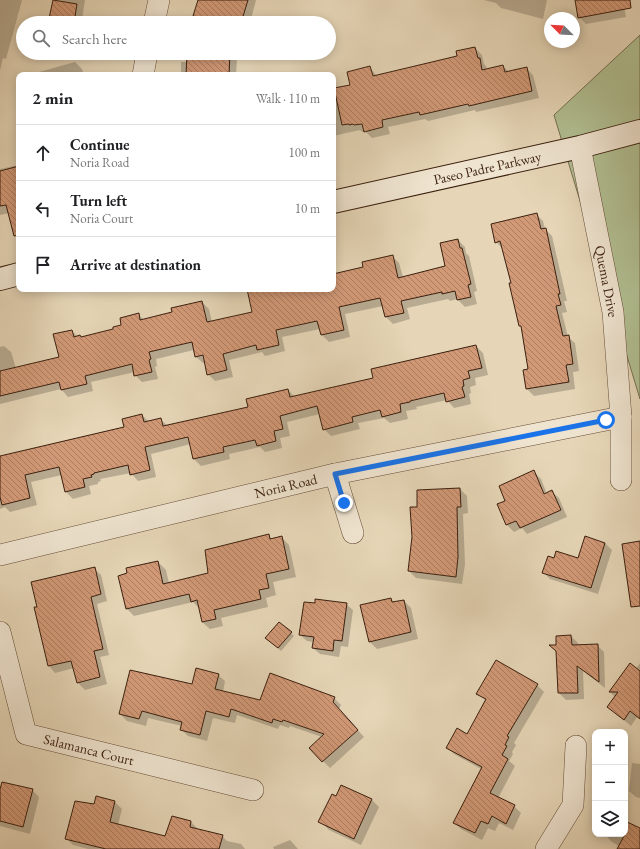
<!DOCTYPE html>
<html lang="en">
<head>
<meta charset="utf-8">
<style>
	body { margin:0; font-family:"EB Garamond",serif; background:#f6f6f6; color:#202124 }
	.controls { position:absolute; right:12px; bottom:12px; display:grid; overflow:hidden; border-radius:8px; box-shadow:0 2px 10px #0003 }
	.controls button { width:36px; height:36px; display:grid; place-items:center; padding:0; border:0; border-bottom:1px solid #e0e0e0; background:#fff; color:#202124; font:20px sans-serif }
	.compass { position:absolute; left:544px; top:12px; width:36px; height:36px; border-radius:50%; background:#fff; box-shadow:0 2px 10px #0003; rotate:294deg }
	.stop { position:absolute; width:12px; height:12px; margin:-9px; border:3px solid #1a73e8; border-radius:50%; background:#fff }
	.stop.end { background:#1a73e8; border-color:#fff; box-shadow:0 1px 4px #0008 }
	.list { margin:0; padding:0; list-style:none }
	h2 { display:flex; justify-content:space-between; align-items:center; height:52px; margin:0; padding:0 16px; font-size:17px }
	h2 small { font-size:13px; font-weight:400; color:#757577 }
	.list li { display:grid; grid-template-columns:26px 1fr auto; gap:12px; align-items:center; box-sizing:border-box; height:56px; padding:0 16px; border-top:1px solid #e0e0e0 }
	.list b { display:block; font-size:15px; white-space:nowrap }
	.list p { margin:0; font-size:13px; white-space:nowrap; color:#757577 }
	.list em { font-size:13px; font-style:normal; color:#757577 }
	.icon { flex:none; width:22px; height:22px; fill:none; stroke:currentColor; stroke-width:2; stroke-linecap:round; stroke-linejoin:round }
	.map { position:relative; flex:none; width:640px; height:849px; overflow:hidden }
	.search { position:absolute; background:#fff; box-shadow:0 2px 10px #0003; left:16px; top:16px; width:320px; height:44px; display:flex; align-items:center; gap:10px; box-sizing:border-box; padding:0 14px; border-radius:22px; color:#757577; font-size:15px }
	.panel { position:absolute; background:#fff; box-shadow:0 2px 10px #0003; left:16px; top:72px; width:320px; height:220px; border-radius:8px }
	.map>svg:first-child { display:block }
	.grass { fill:#b1bf92; stroke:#766f50 }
	.shadow { fill:#0003 }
	.building { fill:url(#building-back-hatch); stroke:#3b1f0e }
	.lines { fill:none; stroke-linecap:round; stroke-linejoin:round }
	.minor-casing { stroke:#664d38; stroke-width:22 }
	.secondary-casing { stroke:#3b1f0e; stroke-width:24 }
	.minor { stroke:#efe4d0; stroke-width:21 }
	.secondary { stroke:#efe4d0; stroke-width:22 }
	.route { stroke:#1a73e8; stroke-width:5 }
	.labels { text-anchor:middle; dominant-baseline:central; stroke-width:4; stroke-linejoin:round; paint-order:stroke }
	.street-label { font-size:14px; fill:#3b1f0e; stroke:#efe4d0 }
</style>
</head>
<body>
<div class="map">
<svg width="640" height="849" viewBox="0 0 640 849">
	<defs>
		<pattern id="building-back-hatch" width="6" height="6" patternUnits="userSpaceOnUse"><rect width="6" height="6" fill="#d29977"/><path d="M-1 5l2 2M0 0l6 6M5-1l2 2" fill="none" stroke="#ac7c60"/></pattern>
	</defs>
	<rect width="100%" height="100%" fill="#e6d6b7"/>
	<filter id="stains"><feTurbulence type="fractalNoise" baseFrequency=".005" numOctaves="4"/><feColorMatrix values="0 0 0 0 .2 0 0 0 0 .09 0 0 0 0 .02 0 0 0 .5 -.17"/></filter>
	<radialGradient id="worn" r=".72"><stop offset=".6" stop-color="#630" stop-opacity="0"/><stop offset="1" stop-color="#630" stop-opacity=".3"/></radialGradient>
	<path class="grass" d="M640 35V399L554 115Z"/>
	<path class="shadow" d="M0 0H22L6 59 3 58 0 70Z
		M54 0H85L82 20 84 23H50Z
		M199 0H256L250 23H201L195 16Z
		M484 0H547L543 19 501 8 496 3Z
		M576 0H623L626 17 586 24 579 17Z
		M475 48 482 55 484 64 486 66 487 70 503 66 509 72 526 68 533 75 539 98 476 112 475 110 428 121 425 119 388 127 390 134 372 138 365 131 362 132 360 130 333 136V89L351 85 370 68 377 76 459 57Z
		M77 53H100L99 57Z
		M188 53H231L237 59 236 75H181V62H188Z
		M75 62 82 69 84 75H28Z
		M19 165V219L9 213 0 215V169Z
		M536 214 543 221 545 229 552 236 567 301H564L567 312 562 313 568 337 575 343 579 371 573 372 575 389 534 396 527 389 529 370 523 328 520 326 512 284 503 249 496 242Z
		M458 240 465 247 466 253 469 256 477 291 474 292 477 304 465 307 457 299 450 301 448 299 407 308 410 319 393 324 386 317 383 306 345 314 350 337 329 342 322 335 320 329 282 337 285 351 265 356 262 352 229 360 233 377 215 381 208 374 206 363H203L196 357 194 350 156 359 157 366 155 367 158 379 142 382 135 375V372L91 382 93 391 68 397 61 389 0 404V347L4 346 11 352 16 368 60 358 72 331 78 337 81 338 114 330 122 326 138 314 144 320 173 313 202 302 209 309 212 322 253 313 249 289H333V273L335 275 364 267 392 256 399 263 403 277 447 267Z
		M476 346 483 353 488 375 475 378 476 385 470 387 471 393 469 394 471 404 454 408 447 400 416 407 417 409 406 411 408 419 390 423 384 418 358 423 360 429 331 436 324 429 320 414 287 422 290 436 280 438 282 448 265 452 260 447 229 454 230 459 201 466 194 459 191 444 151 454 156 477 138 481 131 473 100 479 101 481 98 482V484L89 486 91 494 73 499 66 492 62 475 31 482 37 505 10 512 5 507 0 509V457L125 428 142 415 149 422 161 420 168 426 249 407 288 390 295 397 374 378Z
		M534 472 541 479 547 494 552 492 559 498 567 517 527 534 522 528 514 532 507 525 499 505 506 501Z
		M460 489 467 496 468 513 463 514 465 564 462 584 416 578 409 571 419 508Z
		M268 535 272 539 281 537 289 545 296 577 273 582 276 595 266 598 268 607 221 618 223 626 210 629 202 622 200 609 193 602 134 616 126 608 158 562 166 570 169 583 209 574Z
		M605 543 612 550 598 594 550 579 543 572 555 559 578 560Z
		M94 568 101 575 107 601 97 604 109 655 100 657 107 684 85 690 78 683 74 668 55 673 49 666Z
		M391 599 394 603 404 601 411 608 418 639 377 649 370 642 362 606Z
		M346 604 353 610 348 647 341 646 339 657 320 654 313 648 314 642 307 641 300 635Z
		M291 633 294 636 281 651 270 641Z
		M571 636 578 643V645H597L604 652 605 688 583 671 584 699 566 700 559 693 557 653 551 646H557Z
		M640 663V719L637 717 631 726 608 707 615 697 610 692 636 669Z
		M218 675 225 681 223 692 261 702 334 698 341 705 339 709 364 737 330 768 310 748 322 737 290 726 289 728 280 725 278 729 237 715 235 723 213 718 207 741 188 736 181 729 182 726 148 718 146 726 127 721 120 714Z
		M537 685 544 692 514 743 516 745 512 752 513 754 509 761 515 766 498 798 514 806 521 813 513 830 499 823 495 831 488 828 482 840 461 829 454 822 481 769 454 754 447 747 468 735 486 701 478 694Z
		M632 763 640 764V798L636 797 629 791Z
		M0 787 32 790 39 797 30 834 0 826Z
		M346 788 372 800 379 807 361 845 329 830 322 823 337 797Z
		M115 802 122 809 118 825 166 837 172 817 191 822 198 829 222 836 227 841 241 844 245 849H88L73 845 66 838 95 805Z
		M625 822 640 829V849H618L619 846 612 842 605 835 606 834H625Z
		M290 840 298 849H274L273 847Z"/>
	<path class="building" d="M53 0 77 4 74 23H48Z
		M198 0H248L241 23H213L199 19 200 18 193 16Z
		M575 0H630L631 8 578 18Z
		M475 47 478 58H480L482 70 503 65 505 72 527 67 532 91 469 106 468 104 420 115 419 112 382 120 383 127 364 132 362 124 354 125 353 124 349 125V124L342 125 334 88 350 85 347 72 370 66 373 76 457 56 456 51Z
		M187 53H230L229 75H186Z
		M19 166V235L14 236 6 205 0 206V171Z
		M537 213 541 229 546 228 560 294H558L561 305 556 306 563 336 569 335 573 364 566 365 569 382 526 389 523 370 528 369 521 326H519L509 283H511L500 241 495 243 491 224Z
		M458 239 460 248H462L471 284 468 285 471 297 457 300 455 291 442 294V292L401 301 404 313 385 317 380 298 339 307 344 330 321 335 317 321 276 330 279 345 257 350 256 345 223 354 227 370 207 375 203 355 195 357 192 342 149 352 151 359 149 360 152 372 134 376 132 364 85 376 87 384 61 390 59 382 0 396V371L59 357 53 334 72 330 74 337 80 335 81 337 113 329V327L121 325 120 318 139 313 140 320 172 312 171 308 202 301 207 322 252 312 247 289H333V274L363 267 362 262 393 255 398 278 445 266 440 243Z
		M476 345 482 368 468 371 470 378 463 380 464 386 462 387 465 397 446 402 444 393 410 401V402L400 404 401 412 382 417 380 410 352 417 353 422 323 430 317 406 280 416 283 429 274 431 276 441 257 446 255 440 223 447 224 452 193 459 188 437 145 447 150 470 130 475 128 465 94 473V474L91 475 92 477 83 479 85 487 65 492 59 467 25 475 30 498 2 505 0 497V456L124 427 122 419 142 414 144 422 161 418 163 426 248 407 246 399 288 389 290 397 373 378 371 369Z
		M534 470 544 494 552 490 561 510 520 528 516 521 506 525 497 504 505 501 499 486Z
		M460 488 461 507H457L458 557 456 577 408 571 412 537 410 507H417V490Z
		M269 534 270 539 282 536 289 569 266 574 269 588 259 590 261 599 214 610 216 619 202 622 197 600 191 602 189 594 126 609 118 576 127 573 126 568 158 561 163 584 208 573 205 550Z
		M585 536 605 543 591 588 542 573 548 556 554 558 556 551 578 558Z
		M640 541V606L631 607 622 544Z
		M95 567 101 594 91 597 103 649 94 651 100 677 77 683 71 661 48 666 34 607H37L31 582Z
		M391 598 392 602 404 600 411 632 369 642 360 605Z
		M315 599 347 603 342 641 334 640 333 651 312 648 314 637 299 635 304 602 315 603Z
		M279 622 292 632 278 648 265 638Z
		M571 635 572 645 598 644 599 682 577 666 578 693H558L556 651 549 645H556V636Z
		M496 660 538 684 507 736 509 737 505 745 507 746 502 755 508 759 490 793 515 805 506 824 492 816 488 824 481 821 475 833 453 823 482 767 446 748 457 728 467 734 486 699 476 694Z
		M630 663 640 671V719L630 711 624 720 607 707 618 692H609Z
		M196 668 219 674 215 689 260 700 270 673 335 697 333 702 358 730 322 762 309 748 324 734 283 720 282 722 273 719 272 723 231 709 229 717 206 711 200 735 180 730 182 722 142 711 139 719 119 714 130 670 192 684Z
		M2 782 33 789 23 827 0 821V789Z
		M341 785 372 799 354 839 318 822 332 794 336 796Z
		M96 796 115 801 110 822 165 836 172 816 191 821 190 827 223 835 219 849H106L65 839 75 801 94 804Z
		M625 821 640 828V849H617L625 834Z"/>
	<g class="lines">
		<g class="minor-casing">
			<g id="minor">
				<path d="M154 23 159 0"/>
				<path d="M143 75 147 53"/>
				<path id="s1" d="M580 147 613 312 621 417V480"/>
				<path d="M335 474 353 533"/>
				<path id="s2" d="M0 555 335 474 621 417"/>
				<path id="s3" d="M0 632 26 734 253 790"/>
				<path d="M546 849 573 805 576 746"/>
			</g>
		</g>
		<g class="secondary-casing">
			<g id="secondary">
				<path id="s4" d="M333 202 580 147 640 131"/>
				<path d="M0 279 19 274"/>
			</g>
		</g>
		<use href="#minor" class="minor"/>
		<use href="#secondary" class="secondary"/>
	</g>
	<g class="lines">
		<path class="route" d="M344 503 335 474 606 420"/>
	</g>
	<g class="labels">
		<g class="street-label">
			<text stroke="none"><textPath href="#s4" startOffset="158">Paseo Padre Parkway</textPath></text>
			<text stroke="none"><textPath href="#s1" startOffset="137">Quema Drive</textPath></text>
			<text stroke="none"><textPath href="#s2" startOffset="294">Noria Road</textPath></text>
			<text stroke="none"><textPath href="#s3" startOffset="170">Salamanca Court</textPath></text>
		</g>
	</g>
	<rect width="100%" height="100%" filter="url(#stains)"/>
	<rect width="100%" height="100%" fill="url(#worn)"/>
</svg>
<div class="controls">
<button>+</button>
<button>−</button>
<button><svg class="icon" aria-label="layers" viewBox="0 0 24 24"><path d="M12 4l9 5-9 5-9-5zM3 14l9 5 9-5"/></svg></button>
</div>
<svg class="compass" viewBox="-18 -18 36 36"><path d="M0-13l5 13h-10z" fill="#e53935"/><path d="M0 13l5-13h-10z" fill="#757577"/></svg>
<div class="stop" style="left:606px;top:420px"></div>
<div class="stop end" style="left:344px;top:503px"></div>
<div class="search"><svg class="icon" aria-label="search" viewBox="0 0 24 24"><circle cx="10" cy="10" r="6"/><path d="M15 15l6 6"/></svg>Search here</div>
<section class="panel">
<h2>2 min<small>Walk · 110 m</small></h2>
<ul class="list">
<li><svg class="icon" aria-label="ahead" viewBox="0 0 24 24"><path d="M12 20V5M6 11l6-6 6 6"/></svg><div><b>Continue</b><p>Noria Road</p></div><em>100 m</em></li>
<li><svg class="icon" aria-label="left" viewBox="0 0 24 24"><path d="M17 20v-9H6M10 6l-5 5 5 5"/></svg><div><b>Turn left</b><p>Noria Court</p></div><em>10 m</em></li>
<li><svg class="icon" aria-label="arrive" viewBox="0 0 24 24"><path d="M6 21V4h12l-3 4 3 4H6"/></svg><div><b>Arrive at destination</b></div></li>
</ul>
</section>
</div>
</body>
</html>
